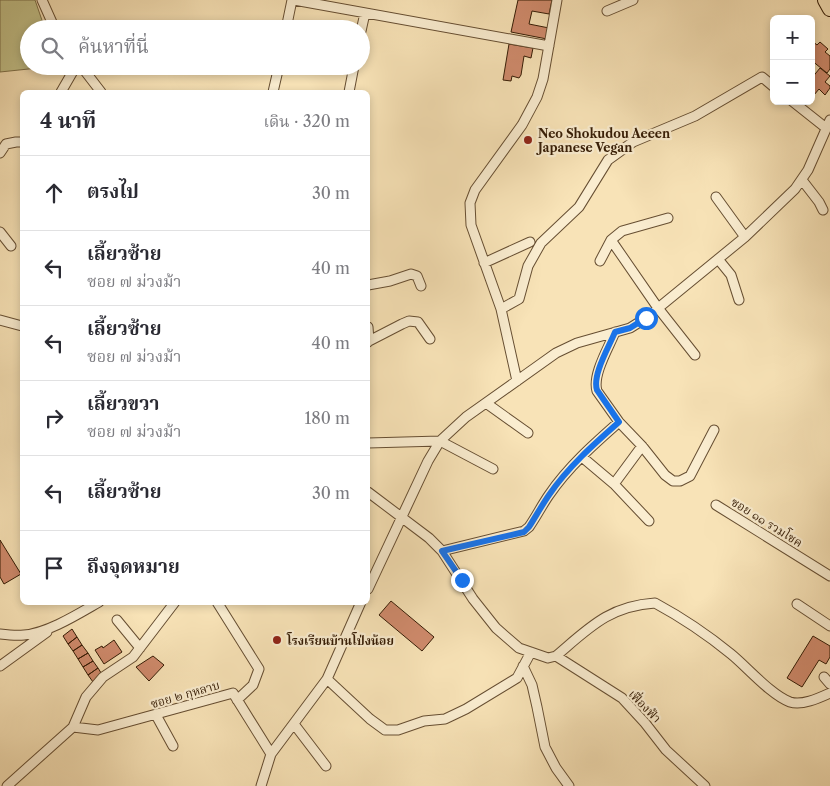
<!DOCTYPE html>
<html lang="th">
<head>
<meta charset="utf-8">
<style>
	body { margin:0; font-family:"Libre Caslon Text","Noto Serif Thai",serif; background:#f2f2f3; color:#2b2b33 }
	.controls { position:absolute; right:15px; top:15px; display:grid; overflow:hidden; border-radius:8px; box-shadow:0 2px 8px #0003 }
	.controls button { width:45px; height:45px; display:grid; place-items:center; padding:0; border:0; border-bottom:1px solid #e1e1e2; background:#fff; color:#2b2b33; font:25px sans-serif }
	.stop { position:absolute; width:15px; height:15px; margin:-11px; border:4px solid #1a73e8; border-radius:50%; background:#fff }
	.stop.end { background:#1a73e8; border-color:#fff; box-shadow:0 1px 5px #0008 }
	.list { margin:0; padding:0; list-style:none }
	h2 { display:flex; justify-content:space-between; align-items:center; height:65px; margin:0; padding:0 20px; font-size:21px }
	h2 small { font-size:16px; font-weight:400; color:#7c7c81 }
	.list li { display:grid; grid-template-columns:32px 1fr auto; gap:15px; align-items:center; box-sizing:border-box; height:75px; padding:0 20px; border-top:1px solid #e1e1e2 }
	.list b { display:block; font-size:19px; white-space:nowrap }
	.list p { margin:0; font-size:16px; white-space:nowrap; color:#7c7c81 }
	.list em { font-size:16px; font-style:normal; color:#7c7c81 }
	.icon { flex:none; width:28px; height:28px; fill:none; stroke:currentColor; stroke-width:2; stroke-linecap:round; stroke-linejoin:round }
	.map { position:relative; flex:none; width:830px; height:786px; overflow:hidden }
	.search { position:absolute; background:#fff; box-shadow:0 2px 8px #0003; left:20px; top:20px; width:350px; height:55px; display:flex; align-items:center; gap:12px; box-sizing:border-box; padding:0 18px; border-radius:28px; color:#7c7c81; font-size:19px }
	.panel { position:absolute; background:#fff; box-shadow:0 2px 8px #0003; left:20px; top:90px; width:350px; height:515px; border-radius:8px }
	.map>svg:first-child { display:block }
	.green { fill:#c3c28a; stroke:#7c6f48 }
	.building { fill:#d08b6d; stroke:#351c05 }
	.lines { fill:none; stroke-linecap:round; stroke-linejoin:round }
	.street-casing { stroke:#664e32; stroke-width:11 }
	.primary-casing { stroke:#351c05; stroke-width:16 }
	.street { stroke:#faedd0; stroke-width:9 }
	.primary { stroke:#f8e3b7; stroke-width:14 }
	.route { stroke:#1a73e8; stroke-width:6 }
	.poi-dot { fill:#8f2418; stroke:#faedd0; stroke-width:2 }
	.labels { text-anchor:middle; dominant-baseline:central; stroke-width:4.5; stroke-linejoin:round; paint-order:stroke }
	.poi-label { font-size:12px; font-weight:bold; fill:#351c05; stroke:#faedd0; text-anchor:start }
	.street-label { font-size:12px; fill:#351c05; stroke:#faedd0 }
</style>
</head>
<body>
<div class="map">
<svg width="830" height="786" viewBox="0 0 830 786">
	<rect width="100%" height="100%" fill="#f8e3b7"/>
	<filter id="stains"><feTurbulence type="fractalNoise" baseFrequency=".004" numOctaves="4"/><feColorMatrix values="0 0 0 0 .2 0 0 0 0 .09 0 0 0 0 .02 0 0 0 .5 -.17"/></filter>
	<radialGradient id="worn" r=".72"><stop offset=".6" stop-color="#630" stop-opacity="0"/><stop offset="1" stop-color="#630" stop-opacity=".3"/></radialGradient>
	<path class="green" d="M0 0H35L45 29H29V66H40L38 68 0 72Z"/>
	<path class="building" d="M518 0H552L549 14 532 11 529 24 549 28 547 39 511 32Z
		M811 40 817 45 820 42 828 49 825 52 830 56V69L827 73 811 60Z
		M509 44 533 48 531 58 524 56 521 75 519 78 512 76 511 81 503 80Z
		M820 68 830 76 825 82 830 86V88L825 95 819 89 814 95 811 93V79Z
		M0 540 21 574 4 584 0 577Z
		M391 601 434 637 422 651 379 615Z
		M72 629 77 637 68 644 63 636Z
		M813 636 830 646V657L826 664 819 660 802 687 787 678Z
		M77 637 82 645 73 651 68 644Z
		M114 640 122 652 104 664 95 650 102 646 103 648Z
		M82 645 88 653 78 659 73 651Z
		M88 653 93 661 83 667 78 659Z
		M153 656 164 665 149 681 136 667Z
		M93 661 98 668 88 675 83 667Z
		M98 668 103 676 93 682 88 675Z"/>
	<g class="lines">
		<g class="street-casing">
			<path id="street" d="M42 0 55 29
				M294 0 549 46
				M607 11 633 0
				M286 29 292 0
				M361 31 365 13
				M81 66 101 92
				M61 92 76 66
				M273 92 279 66
				M349 92 354 66
				M792 101 826 128
				M0 153 6 144 16 142H22
				M802 180 819 202 823 210
				M716 197 745 237
				M0 232 11 246
				M611 240 658 308 695 355
				M718 259 731 275 739 300
				M600 261 611 240 622 231 668 218
				M484 263 530 242
				M368 285 390 281 411 274 417 276 421 286
				M501 309 519 299 528 266 541 243 579 207 608 160 633 142 695 116 762 77 774 87
				M0 320 22 326
				M368 327 369 341 368 342
				M615 332C609 347 592 375 597 391L619 422 642 446 665 475 673 481H680L690 476 714 430
				M369 341 402 324 409 321 418 322 430 339
				M517 381 501 309 471 225 470 203 475 190 522 125 537 97 543 79 557 0
				M486 403 528 433
				M368 443 440 441 493 469
				M582 457 614 484 642 446
				M614 484 649 521
				M368 492 429 538 442 551 473 599 496 628 519 648 548 658 556 656C589 628 609 606 655 603 679 616 709 636 731 654 747 667 771 695 790 702 802 706 819 698 830 693
				M716 505 830 576
				M442 551 524 531 529 527C536 517 542 505 549 495 568 467 594 444 619 422
				M368 589 428 461 440 441 466 417 556 353 577 343 630 328 646 318 745 237 795 189 808 170 830 120
				M217 602 259 669 253 685 237 700
				M797 604 830 626
				M117 620 140 648
				M0 634C8 635 16 636 24 635 48 633 78 614 99 602
				M556 656 622 698 645 723 666 750 705 786
				M0 666 47 632
				M523 666 532 685 537 707 545 747 556 768 569 786
				M824 677 830 684
				M327 679 370 719 385 730H398L424 721 445 719 466 709 517 678 531 652
				M156 715 173 746
				M294 724 326 766
				M73 727 98 730 233 693 271 754
				M7 786 73 727 86 697 103 677 133 657 175 602
				M261 786 271 754 327 679 361 602"/>
		</g>
		<g class="primary-casing">
			<path id="primary" d="M825 0 830 9"/>
		</g>
		<use href="#street" class="street"/>
		<use href="#primary" class="primary"/>
	</g>
	<g class="lines">
		<path class="route" d="M462 580 442 551 524 532 529 527C536 516 542 505 549 495 568 467 594 444 619 422L597 390C592 375 609 347 615 332L630 328 646 318"/>
	</g>
	<g class="poi-dot">
		<circle cx="528" cy="140" r="5"/>
		<circle cx="277" cy="640" r="5"/>
	</g>
	<g class="labels">
		<g class="poi-label">
			<text x="538" y="133">Neo Shokudou Aeeen<tspan x="538" dy="14">Japanese Vegan</tspan></text>
			<text x="287" y="640">โรงเรียนบ้านโป่งน้อย</text>
		</g>
		<g class="street-label">
			<text transform="translate(767 522) rotate(32)">ซอย ๑๑ รวมโชค</text>
			<text transform="translate(185 694) rotate(-16)">ซอย ๒ กุหลาบ</text>
			<text transform="translate(645 706) rotate(46)">เฟื่องฟ้า</text>
		</g>
	</g>
	<rect width="100%" height="100%" filter="url(#stains)"/>
	<rect width="100%" height="100%" fill="url(#worn)"/>
</svg>
<div class="controls">
<button>+</button>
<button>−</button>
</div>
<div class="stop" style="left:646px;top:318px"></div>
<div class="stop end" style="left:462px;top:580px"></div>
<div class="search"><svg class="icon" aria-label="search" viewBox="0 0 24 24"><circle cx="10" cy="10" r="6"/><path d="M15 15l6 6"/></svg>ค้นหาที่นี่</div>
<section class="panel">
<h2>4 นาที<small>เดิน · 320 m</small></h2>
<ul class="list">
<li><svg class="icon" aria-label="ahead" viewBox="0 0 24 24"><path d="M12 20V5M6 11l6-6 6 6"/></svg><div><b>ตรงไป</b></div><em>30 m</em></li>
<li><svg class="icon" aria-label="left" viewBox="0 0 24 24"><path d="M17 20v-9H6M10 6l-5 5 5 5"/></svg><div><b>เลี้ยวซ้าย</b><p>ซอย ๗ ม่วงม้า</p></div><em>40 m</em></li>
<li><svg class="icon" aria-label="left" viewBox="0 0 24 24"><path d="M17 20v-9H6M10 6l-5 5 5 5"/></svg><div><b>เลี้ยวซ้าย</b><p>ซอย ๗ ม่วงม้า</p></div><em>40 m</em></li>
<li><svg class="icon" aria-label="right" viewBox="0 0 24 24"><path d="M7 20v-9h11M14 6l5 5-5 5"/></svg><div><b>เลี้ยวขวา</b><p>ซอย ๗ ม่วงม้า</p></div><em>180 m</em></li>
<li><svg class="icon" aria-label="left" viewBox="0 0 24 24"><path d="M17 20v-9H6M10 6l-5 5 5 5"/></svg><div><b>เลี้ยวซ้าย</b></div><em>30 m</em></li>
<li><svg class="icon" aria-label="arrive" viewBox="0 0 24 24"><path d="M6 21V4h12l-3 4 3 4H6"/></svg><div><b>ถึงจุดหมาย</b></div></li>
</ul>
</section>
</div>
</body>
</html>
